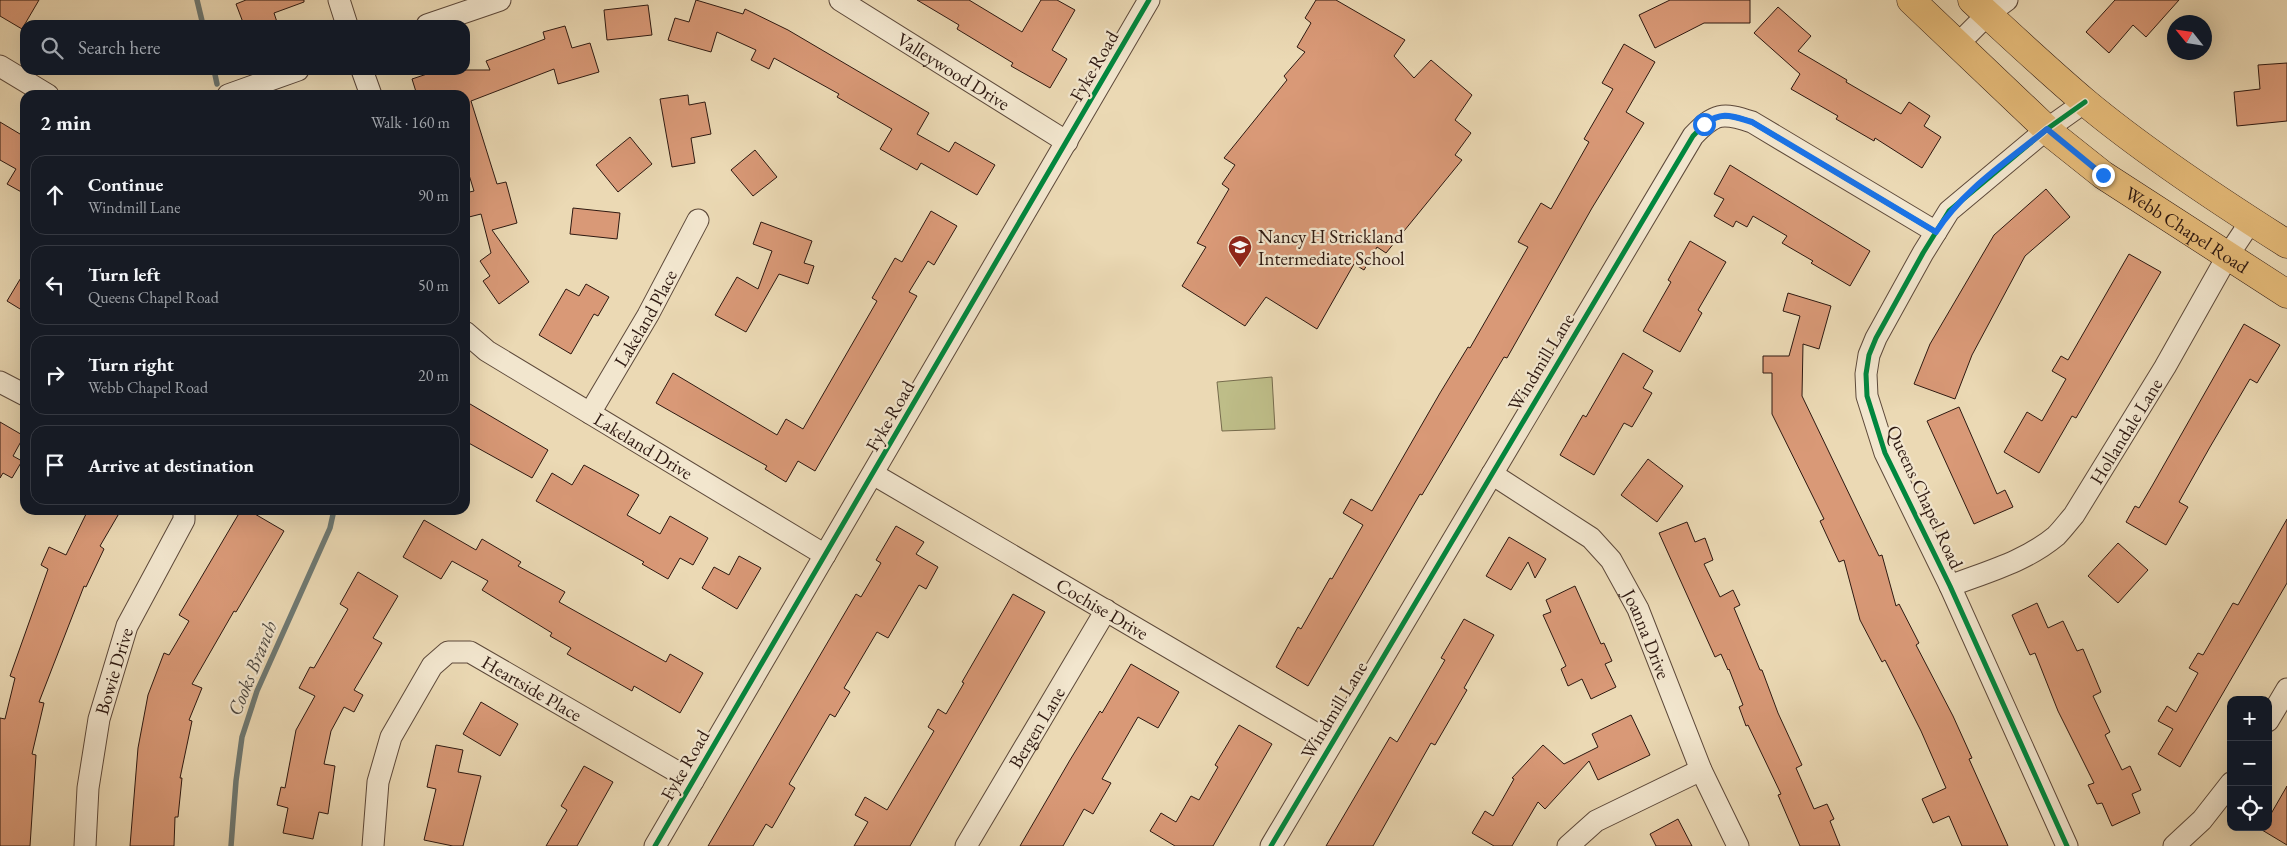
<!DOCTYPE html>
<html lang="en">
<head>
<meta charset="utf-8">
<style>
	body { margin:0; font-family:"EB Garamond",serif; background:#20242c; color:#f1f3f6 }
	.controls { position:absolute; right:15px; bottom:15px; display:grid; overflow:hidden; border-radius:10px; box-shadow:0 5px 20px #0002 }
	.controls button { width:45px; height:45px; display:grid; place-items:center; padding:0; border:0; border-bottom:1px solid #363941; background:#171b24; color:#f1f3f6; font:25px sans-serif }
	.compass { position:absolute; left:2167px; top:15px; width:45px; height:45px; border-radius:50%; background:#171b24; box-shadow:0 5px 20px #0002; rotate:300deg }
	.stop { position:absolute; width:15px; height:15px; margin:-11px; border:4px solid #1a73e8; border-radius:50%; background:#fff }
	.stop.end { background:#1a73e8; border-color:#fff; box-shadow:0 1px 5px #0008 }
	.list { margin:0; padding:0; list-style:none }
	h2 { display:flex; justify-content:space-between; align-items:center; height:65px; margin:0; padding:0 20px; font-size:21px }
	h2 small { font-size:16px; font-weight:400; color:#9ea1a6 }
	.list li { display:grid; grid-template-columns:32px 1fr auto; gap:15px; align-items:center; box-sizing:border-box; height:80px; margin:0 10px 10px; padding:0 10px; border:1px solid #363941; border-radius:15px }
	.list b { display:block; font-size:19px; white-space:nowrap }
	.list p { margin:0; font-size:16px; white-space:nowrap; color:#9ea1a6 }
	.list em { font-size:16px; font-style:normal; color:#9ea1a6 }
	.icon { flex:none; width:28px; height:28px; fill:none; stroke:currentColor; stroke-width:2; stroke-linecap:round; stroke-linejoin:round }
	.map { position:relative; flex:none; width:2287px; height:846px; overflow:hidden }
	.search { position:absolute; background:#171b24; box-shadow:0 5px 20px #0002; left:20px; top:20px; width:450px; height:55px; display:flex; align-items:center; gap:12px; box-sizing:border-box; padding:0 18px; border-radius:15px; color:#9ea1a6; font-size:19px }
	.panel { position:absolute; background:#171b24; box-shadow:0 5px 20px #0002; left:20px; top:90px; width:450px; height:425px; border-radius:15px }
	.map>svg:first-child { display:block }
	.green { fill:#bebd88; stroke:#766b4c }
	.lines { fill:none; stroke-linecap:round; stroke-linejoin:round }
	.stream { stroke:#6e7973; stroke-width:5.5 }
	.building { fill:#d99977; stroke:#2e1911 }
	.minor-casing { stroke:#5d493a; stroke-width:23 }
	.major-casing { stroke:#2e1911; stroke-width:29 }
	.minor { stroke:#f2e6ce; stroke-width:21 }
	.major { stroke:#e6bc7a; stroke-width:28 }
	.cycleway-casing { stroke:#f2e6ce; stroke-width:8 }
	.cycleway { stroke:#00873e; stroke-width:5 }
	.route { stroke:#1a73e8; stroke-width:6 }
	.labels { text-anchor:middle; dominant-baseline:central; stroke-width:4.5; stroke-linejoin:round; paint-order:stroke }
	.street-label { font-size:19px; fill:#2e1911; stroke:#f2e6ce }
	.poi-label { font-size:19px; fill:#2e1911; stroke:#f2e6ce; text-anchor:start }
	.water-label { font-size:20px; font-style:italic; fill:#4e4942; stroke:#f2e6ce }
</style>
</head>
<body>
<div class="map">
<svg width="2287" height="846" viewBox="0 0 2287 846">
	<rect width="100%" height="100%" fill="#ebd9b4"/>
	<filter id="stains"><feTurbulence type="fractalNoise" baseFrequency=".004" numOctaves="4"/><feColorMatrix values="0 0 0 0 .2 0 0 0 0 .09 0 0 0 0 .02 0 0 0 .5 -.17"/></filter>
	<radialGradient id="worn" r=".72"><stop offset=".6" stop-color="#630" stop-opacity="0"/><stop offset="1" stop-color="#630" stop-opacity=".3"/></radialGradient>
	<path class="green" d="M1272 377 1275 429 1222 431 1217 382Z"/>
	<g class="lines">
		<path class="stream" d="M197 0 203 25
			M214 70 217 84
			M231 846 236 781 242 737 257 691 330 528 334 510"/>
	</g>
	<path class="building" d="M0 0H39L22 29 0 16Z
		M246 0H304V2L274 13 278 25H244L236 4Z
		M696 0 743 14 745 9 788 30 929 113 917 134 949 152 955 142 995 165 977 195 921 163 917 170 880 149 892 129 837 97 839 94 774 58 769 69 751 60 756 50 717 32 711 52 668 40 675 18 689 22Z
		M917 0H969L1022 32 1041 0H1057L1075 10 1052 50 1067 59 1050 88 1011 66 1013 63 957 29 959 25Z
		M1316 0H1336L1405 40 1394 56 1414 78 1431 60 1472 95 1455 120 1471 133 1455 155 1462 160 1386 253 1377 247 1364 270 1354 264 1317 329 1266 297 1245 326 1182 286 1206 247 1197 243 1229 189 1222 184 1235 165 1224 158 1287 80 1284 76 1305 52 1297 47 1311 23 1305 18Z
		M1670 0H1750V23H1704L1655 48 1639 15Z
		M2115 0H2179L2146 37 2133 25 2109 53 2086 32Z
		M648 5 652 35 607 40 604 10Z
		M1778 7 1811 36 1798 51 1847 80 1846 82 1901 114 1909 102 1930 116 1924 126 1941 137 1922 168 1875 138 1874 141 1836 119 1838 116 1791 89 1800 74 1754 33Z
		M565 26 572 48 590 43 599 72 558 84 554 69 471 101 497 184 506 182 517 223 492 230 529 282 499 304 483 281 490 276 480 261 491 253 481 214 465 218V193L474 191 465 162V95H417L412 79 439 70H490L486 61 545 39 543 32Z
		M1624 44 1655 62 1626 112 1644 123 1592 208 1507 358 1504 357 1422 495 1420 494 1308 686 1276 667 1298 627 1301 629 1330 578 1332 579 1363 525 1343 513 1351 499 1372 511 1440 393 1468 347 1470 348 1528 247 1518 242 1541 203 1551 209 1589 142 1584 139 1613 89 1602 83Z
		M2287 63V121L2237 126 2234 92 2260 89 2258 65Z
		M688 95 689 105 705 102 711 134 691 138 695 163 672 167 660 99Z
		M0 122 25 137V194L7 184 16 169 0 160Z
		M630 137 652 164 618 192 596 165Z
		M755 150 777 177 753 196 731 170Z
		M1730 165 1870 251 1850 286 1811 263 1813 261 1782 243 1787 236 1753 216 1747 227 1736 221 1733 227 1714 216 1724 199 1714 194Z
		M2046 189 2070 217 2025 256 1972 355 1955 399 1914 384 1930 344 1994 235Z
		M573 208 620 213 617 239 570 234Z
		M931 211 957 226 934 265 928 261 909 292 917 296 815 471 798 461 786 482 765 469 767 466 656 403 673 373 777 435 786 419 803 429 877 301 872 298 895 258 902 262Z
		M761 222 812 241 804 263 814 266 808 284 779 274 746 332 715 315 737 277 758 289 772 251 753 244Z
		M1690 241 1726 262 1698 310 1702 313 1680 352 1643 331 1671 282 1668 280Z
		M2129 254 2161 272 2076 418 2072 416 2039 473 2004 452 2027 412 2042 421 2066 379 2052 371 2061 356 2068 360Z
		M25 271V312L7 301Z
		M586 284 609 297 598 316 594 314 571 354 539 335 566 289 579 296Z
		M1788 293 1831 306 1819 349 1803 344 1802 396 1879 556 1882 555 1896 606 1899 604 1919 643 1916 645 1953 716 1972 758 1969 759 2008 846H1962L1949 816 1933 823 1922 799 1946 788 1921 731 1885 660 1882 662 1860 620 1844 560 1839 562 1820 521 1824 519 1772 414V373H1763V356H1789L1800 316 1783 311Z
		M2244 324 2280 345 2257 383 2250 379 2210 447 2179 502 2188 507 2166 545 2126 522 2135 506 2139 508 2152 486Z
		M1623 353 1653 371 1643 388 1652 393 1632 427 1624 423 1594 475 1560 455 1583 415 1586 417Z
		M465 401 548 450 532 478 465 441Z
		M1959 407 1997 494 2005 490 2013 507 1974 524 1927 421Z
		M0 422 24 436 13 456 22 461 12 478 3 473 0 478Z
		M1648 459 1683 486 1657 522 1621 495Z
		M584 465 639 495 627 515 660 534 670 516 708 538 693 565 680 558 668 579 642 564 644 562 536 501 552 473 572 485Z
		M88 510H121L100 546 104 549 86 587 84 586 39 702 44 703 32 754 36 755 30 846H0V718L5 719 15 678 10 676 48 569 41 565 49 547 66 555Z
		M241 510H248L284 531 236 612 234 611 192 684 202 688 189 720 192 721 180 778H182L178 817H175L174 846H130L138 748 148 695 164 653 169 655 189 621 179 615Z
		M2287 519V583L2180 767 2158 754 2173 729 2158 721 2167 706 2176 712 2198 673 2189 668 2198 653 2203 655 2233 603 2238 605Z
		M424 520 476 550 482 539 521 562 518 566 565 592 559 602 666 662 670 654 703 673 680 713 634 686 632 691 567 654 571 648 550 636 552 633 482 590 488 581 452 561 441 579 403 557Z
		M1687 522 1695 542 1705 538 1713 560 1704 564 1720 597 1733 590 1740 605 1734 608 1760 670H1762L1778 713 1802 765 1796 768 1814 809 1827 804 1834 819 1830 821 1840 846H1800L1778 795 1781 794 1748 725 1746 726 1739 707 1743 705 1729 669 1728 670 1721 654 1715 657 1659 533Z
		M896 526 924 542 916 554 938 567 926 589 919 585 888 638 877 632 844 688 850 692 835 717 830 714 789 784 795 788 772 828 766 824 753 846H708L856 594 861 597 881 563 876 560Z
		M1509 537 1546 559 1535 578 1528 562 1511 590 1486 576Z
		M2118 543 2148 570 2118 603 2088 576Z
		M739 556 761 568 737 609 702 588 714 567 729 575Z
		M358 572 398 596 373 638 382 643 354 690 363 695 354 712 344 707 331 731 324 764 335 766 328 814 319 812 313 839 283 833 288 808 277 805 281 787 285 788 296 730 315 696 299 688 310 667 314 668 348 609 340 604Z
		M1575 586 1601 644 1604 643 1612 661 1605 664 1616 687 1591 699 1582 679 1568 686 1561 669 1566 666 1543 615 1551 612 1546 600Z
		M1013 594 1045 612 910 846H854L868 822 855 815 865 797 887 810 934 731 928 727 938 709 946 714 964 683 962 682Z
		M2037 603 2048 628 2063 621 2077 651 2083 649 2101 692 2093 696 2110 732 2105 735 2122 770 2130 766 2141 790 2132 794 2140 813 2112 826 2102 803 2097 804 2088 785 2094 783 2058 711 2035 653 2030 655 2012 615Z
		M1464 619 1494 635 1464 688 1467 690 1435 745 1431 743 1373 846H1326L1390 737 1397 742 1445 660 1441 658Z
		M1131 664 1179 692 1158 728 1138 717 1102 779 1111 783 1093 814 1084 809 1063 846H1020L1070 760 1100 711 1102 713Z
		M481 702 518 724 500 756 463 734Z
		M1631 715 1650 755 1598 780 1589 761 1545 809 1538 802 1512 846H1494L1472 833 1485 811 1493 816 1514 779 1512 778 1543 745 1564 764 1598 747 1592 734Z
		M1239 725 1272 744 1213 846H1175L1150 831 1161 813 1176 822 1191 796 1199 800 1218 767 1215 765Z
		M436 745 463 750 458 772 481 776 463 846H453L424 840 436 789 427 787Z
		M584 766 613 782 577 846H546L567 810 561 806Z
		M2287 786V845L2262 830 2263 827H2268V819Z
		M1678 819 1692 846H1656L1650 834Z"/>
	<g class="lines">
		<g class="minor-casing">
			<g id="minor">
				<path d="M339 0 347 25"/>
				<path id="s1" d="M840 0 1067 142"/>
				<path d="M427 25 500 0"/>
				<path d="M1958 44 1988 14 2007 0"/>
				<path d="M0 66 48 95"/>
				<path d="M362 70 371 95"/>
				<path d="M228 95 298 70"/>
				<path id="s2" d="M465 332 487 351 825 555"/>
				<path d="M0 382 25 395"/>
				<path id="s3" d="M590 413 648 315 698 220"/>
				<path id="s4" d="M873 474 1332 743"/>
				<path id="s5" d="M1492 474 1591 538 1611 560 1638 609 1701 770 1738 846"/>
				<path id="s6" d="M1950 586C1986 572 2025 562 2056 536 2062 530 2068 522 2074 515L2165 367 2227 257 2251 221"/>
				<path d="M2268 721 2287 689"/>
				<path id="s7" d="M85 846 88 788 99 719 127 626 184 520V510"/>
				<path id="s8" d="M373 846 378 782 391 737 432 666 448 652H470L693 781"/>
				<path d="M655 846 1149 0"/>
				<path id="s9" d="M966 846 1106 610"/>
				<path d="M1271 846 1693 136C1715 113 1722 112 1752 122L1936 232"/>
				<path d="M1568 846 1596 821 1701 770"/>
				<path d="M2067 846 1950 586 1885 453 1867 396 1866 374 1869 355 1876 338 1923 253 1949 211 2047 129 2085 102"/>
				<path d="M2174 846 2202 820 2231 783"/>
			</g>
		</g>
		<g class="major-casing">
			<g id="major">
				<path id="s10" d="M1911 0 2054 136 2103 175 2287 294"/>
				<path d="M1972 0C2009 34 2046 69 2085 102 2146 153 2219 201 2287 244"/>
			</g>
		</g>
		<use href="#minor" class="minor"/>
		<use href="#major" class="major"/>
		<g class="cycleway-casing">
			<path id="cycleway" d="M655 846 1149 0
				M1271 846 1693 136C1715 113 1722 112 1752 122L1936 232
				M2067 846 1950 586 1885 453 1867 396 1866 374 1869 355 1876 338 1923 253 1949 211 2047 129 2085 102"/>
		</g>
		<use href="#cycleway" class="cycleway"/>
	</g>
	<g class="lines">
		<path class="route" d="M1704 124C1723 111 1731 116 1752 122L1936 232C1963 190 2008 161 2047 129L2103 175"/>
	</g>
	<defs>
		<g id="school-pin" transform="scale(1.25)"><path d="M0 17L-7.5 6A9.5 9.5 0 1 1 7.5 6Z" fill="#8f2418" stroke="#f2e6ce"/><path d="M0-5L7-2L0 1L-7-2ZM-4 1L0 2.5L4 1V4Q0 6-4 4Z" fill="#fff"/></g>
	</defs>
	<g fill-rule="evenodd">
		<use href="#school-pin" x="1240" y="247"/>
	</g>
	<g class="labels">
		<g class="street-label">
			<text transform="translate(1094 66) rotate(-60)">Fyke Road</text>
			<text stroke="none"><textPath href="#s1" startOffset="134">Valleywood Drive</textPath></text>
			<text stroke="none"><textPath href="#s10" startOffset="360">Webb Chapel Road</textPath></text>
			<text stroke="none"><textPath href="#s3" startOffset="110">Lakeland Place</textPath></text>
			<text transform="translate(1541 362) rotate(-59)">Windmill Lane</text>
			<text transform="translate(890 416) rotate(-60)">Fyke Road</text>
			<text stroke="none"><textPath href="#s6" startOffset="244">Hollandale Lane</textPath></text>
			<text stroke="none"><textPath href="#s2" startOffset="212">Lakeland Drive</textPath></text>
			<text transform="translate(1925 497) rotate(65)">Queens Chapel Road</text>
			<text stroke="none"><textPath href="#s4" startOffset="266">Cochise Drive</textPath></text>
			<text stroke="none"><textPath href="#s5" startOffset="230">Joanna Drive</textPath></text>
			<text stroke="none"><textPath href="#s7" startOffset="178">Bowie Drive</textPath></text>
			<text stroke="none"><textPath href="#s8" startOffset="308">Heartside Place</textPath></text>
			<text transform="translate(1334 710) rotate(-59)">Windmill Lane</text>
			<text stroke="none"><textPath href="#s9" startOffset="138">Bergen Lane</textPath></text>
			<text transform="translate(685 765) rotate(-60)">Fyke Road</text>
		</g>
		<g class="poi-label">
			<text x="1258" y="236">Nancy H Strickland<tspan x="1258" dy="22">Intermediate School</tspan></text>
		</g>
		<g class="water-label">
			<text transform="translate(252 668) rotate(-68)">Cooks Branch</text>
		</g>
	</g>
	<rect width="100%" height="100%" filter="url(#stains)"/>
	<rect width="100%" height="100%" fill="url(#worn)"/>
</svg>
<div class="controls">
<button>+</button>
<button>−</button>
<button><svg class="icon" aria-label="locate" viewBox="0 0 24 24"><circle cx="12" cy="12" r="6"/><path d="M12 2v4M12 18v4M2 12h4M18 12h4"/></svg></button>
</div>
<svg class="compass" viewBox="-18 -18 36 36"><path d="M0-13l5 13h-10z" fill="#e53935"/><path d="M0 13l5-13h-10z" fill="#9ea1a6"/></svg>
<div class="stop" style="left:1704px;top:124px"></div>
<div class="stop end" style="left:2103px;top:175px"></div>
<div class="search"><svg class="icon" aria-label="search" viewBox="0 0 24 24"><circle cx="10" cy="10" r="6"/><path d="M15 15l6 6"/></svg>Search here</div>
<section class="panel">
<h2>2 min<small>Walk · 160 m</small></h2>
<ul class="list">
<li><svg class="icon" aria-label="ahead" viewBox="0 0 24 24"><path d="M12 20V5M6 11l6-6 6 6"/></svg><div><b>Continue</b><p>Windmill Lane</p></div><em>90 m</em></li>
<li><svg class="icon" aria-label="left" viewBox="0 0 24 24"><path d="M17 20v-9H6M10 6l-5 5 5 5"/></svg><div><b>Turn left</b><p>Queens Chapel Road</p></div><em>50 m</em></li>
<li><svg class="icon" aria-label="right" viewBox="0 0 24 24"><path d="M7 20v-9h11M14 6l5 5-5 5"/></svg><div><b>Turn right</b><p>Webb Chapel Road</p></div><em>20 m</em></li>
<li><svg class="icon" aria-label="arrive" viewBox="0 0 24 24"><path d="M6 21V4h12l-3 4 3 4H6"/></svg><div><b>Arrive at destination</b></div></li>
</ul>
</section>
</div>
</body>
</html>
